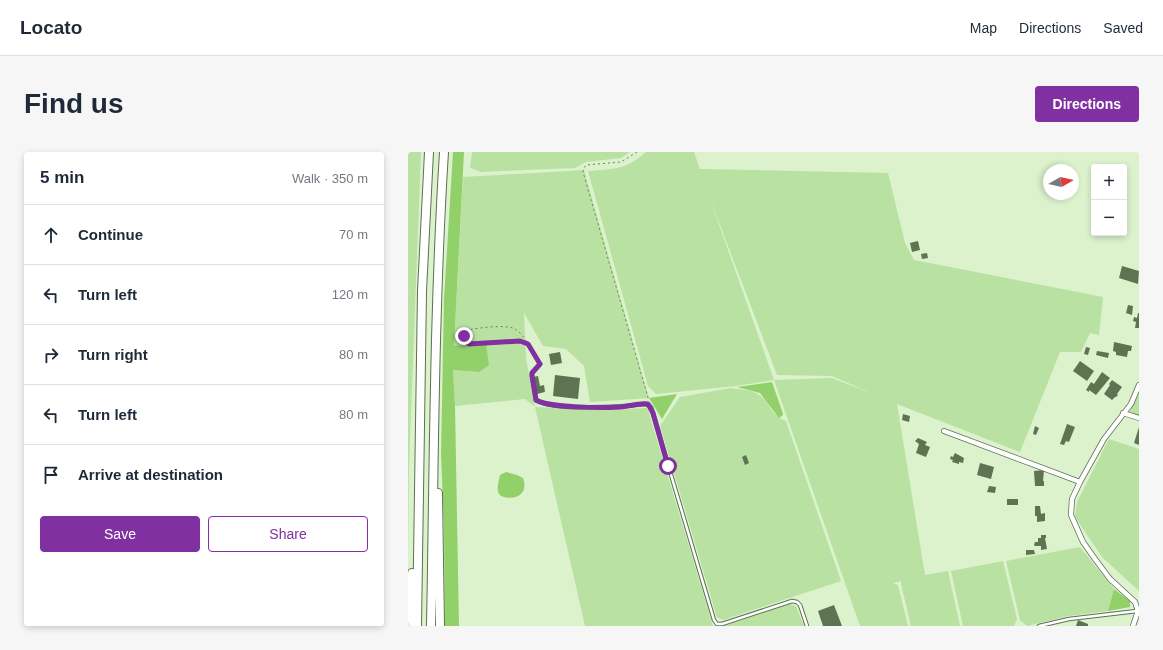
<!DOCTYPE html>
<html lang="en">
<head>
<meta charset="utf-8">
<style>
	body { margin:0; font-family:Helvetica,sans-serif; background:#f6f6f7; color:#1f2937 }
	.controls { position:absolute; right:12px; top:12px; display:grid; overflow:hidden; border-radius:4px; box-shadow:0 2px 6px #0003 }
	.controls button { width:36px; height:36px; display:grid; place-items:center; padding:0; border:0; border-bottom:1px solid #e0e1e3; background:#fff; color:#1f2937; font:20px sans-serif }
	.compass { position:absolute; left:635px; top:12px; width:36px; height:36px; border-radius:50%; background:#fff; box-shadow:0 2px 6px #0003; rotate:81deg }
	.stop { position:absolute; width:12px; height:12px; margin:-9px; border:3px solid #8030a0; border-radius:50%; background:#fff }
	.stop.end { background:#8030a0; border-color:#fff; box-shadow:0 1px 4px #0008 }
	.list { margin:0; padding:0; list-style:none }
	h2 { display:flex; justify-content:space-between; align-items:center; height:52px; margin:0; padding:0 16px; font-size:17px }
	h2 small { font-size:13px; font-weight:400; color:#747a83 }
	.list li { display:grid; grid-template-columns:26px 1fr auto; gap:12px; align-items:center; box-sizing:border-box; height:60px; padding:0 16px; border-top:1px solid #e0e1e3 }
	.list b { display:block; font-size:15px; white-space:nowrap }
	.list em { font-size:13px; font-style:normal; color:#747a83 }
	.actions { display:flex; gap:8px; padding:12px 16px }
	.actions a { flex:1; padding:9px 0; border:1px solid #8030a0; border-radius:4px; text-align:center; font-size:14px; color:#8030a0 }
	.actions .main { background:#8030a0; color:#fff }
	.icon { flex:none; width:22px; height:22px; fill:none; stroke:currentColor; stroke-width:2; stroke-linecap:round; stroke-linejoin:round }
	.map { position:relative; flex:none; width:731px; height:474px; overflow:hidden; border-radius:4px }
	header { display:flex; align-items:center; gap:24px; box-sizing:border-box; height:56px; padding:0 20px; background:#fff; border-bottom:1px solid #e0e1e3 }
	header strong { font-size:19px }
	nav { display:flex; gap:22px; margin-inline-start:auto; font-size:14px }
	.intro { display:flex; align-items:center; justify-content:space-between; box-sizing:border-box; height:96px; padding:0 24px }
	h1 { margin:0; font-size:28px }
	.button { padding:10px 18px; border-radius:4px; background:#8030a0; color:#fff; font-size:14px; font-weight:700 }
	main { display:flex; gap:24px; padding:0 24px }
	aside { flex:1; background:#fff; border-radius:4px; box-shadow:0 2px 6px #0003 }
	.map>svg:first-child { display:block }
	.green { fill:#b9e1a2; fill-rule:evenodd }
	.forest { fill:#92d06a }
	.building { fill:#5e7352 }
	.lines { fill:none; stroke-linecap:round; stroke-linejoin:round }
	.service-casing { stroke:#5c7151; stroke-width:4.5 }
	.minor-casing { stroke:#5c7151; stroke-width:6 }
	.motorway-casing { stroke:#5c7151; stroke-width:10 }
	.path { stroke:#707f67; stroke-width:1; stroke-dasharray:2 3; stroke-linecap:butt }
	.service { stroke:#fff; stroke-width:2.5 }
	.minor { stroke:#fff; stroke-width:4.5 }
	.motorway { stroke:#fff; stroke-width:8 }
	.route { stroke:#8030a0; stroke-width:5 }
</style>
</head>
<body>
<header>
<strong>Locato</strong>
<nav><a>Map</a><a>Directions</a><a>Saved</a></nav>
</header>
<div class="intro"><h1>Find us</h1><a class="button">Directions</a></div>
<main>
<aside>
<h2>5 min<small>Walk · 350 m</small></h2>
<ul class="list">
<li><svg class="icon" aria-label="ahead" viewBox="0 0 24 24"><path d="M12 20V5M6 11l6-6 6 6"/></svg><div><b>Continue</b></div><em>70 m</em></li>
<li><svg class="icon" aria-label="left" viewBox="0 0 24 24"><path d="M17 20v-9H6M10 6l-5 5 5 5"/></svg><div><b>Turn left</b></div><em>120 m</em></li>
<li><svg class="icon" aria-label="right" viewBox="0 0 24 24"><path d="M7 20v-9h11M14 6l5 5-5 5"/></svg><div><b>Turn right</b></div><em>80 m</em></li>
<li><svg class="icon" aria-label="left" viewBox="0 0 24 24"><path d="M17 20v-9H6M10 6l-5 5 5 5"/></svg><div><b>Turn left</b></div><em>80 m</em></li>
<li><svg class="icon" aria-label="arrive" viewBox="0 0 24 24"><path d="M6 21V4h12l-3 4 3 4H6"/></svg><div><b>Arrive at destination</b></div></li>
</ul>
<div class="actions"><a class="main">Save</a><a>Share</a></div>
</aside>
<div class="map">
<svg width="731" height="474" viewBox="0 0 731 474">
	<rect width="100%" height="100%" fill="#dbf2cd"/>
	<path class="green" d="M0 0H13L1 315 0 401Z
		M64 0H222L213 6 178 10 167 16 73 20 62 16Z
		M238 0H286L292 17 480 21 497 91 506 108 695 145 691 183 682 181 673 200H652L612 300 489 252 517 423 540 419 552 474H503L493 432V429L485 431 490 433 500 474H452L366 228 328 234 248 242 240 234 180 19C206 17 218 18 238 0ZM301 44 369 223 424 224 465 242 424 226 366 228Z
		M176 18 241 246 182 250 176 214 158 197 135 194 116 161 118 207 127 255 195 258 238 256 240 258 305 474H177L127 255 117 247 47 254 45 218 71 220 46 194 55 25Z
		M323 236C332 238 344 237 351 243 363 251 362 263 378 269L433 429 315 468 309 465 308 462 252 274 272 245Z
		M731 240V263L722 260Z
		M701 287 731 297V439L694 405 667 365 669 350Z
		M672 395 706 437 700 459 660 464 619 474 612 468 598 409Z
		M595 409 609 467 606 474H555L543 419Z
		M382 452 388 454 396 474H312Z"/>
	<path class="forest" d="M45 0H56L46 194 78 192 81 213 71 220 45 218 47 254 51 474H37L36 376 33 302 36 147Z
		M364 230 374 259 375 263 371 266 352 241 329 235Z
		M269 242 254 267 241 246Z
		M98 320 109 323 115 326C123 348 96 349 91 342 88 336 91 329 92 323Z
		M706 437 722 449V455L700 459Z"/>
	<path class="building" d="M510 89 512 98 504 100 502 91Z
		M519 101 520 106 514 107 513 102Z
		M714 114 731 119 730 132 711 126Z
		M720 153 725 154 724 163 718 161Z
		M730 161H731V176H727L728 170 725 169 726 165 729 166Z
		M706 190 724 194 723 199H720L719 205 708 203V200L705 199Z
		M678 195 682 196 680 203 676 202Z
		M689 199 701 201 700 206 688 203Z
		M152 200 154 211 143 213 141 202Z
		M672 209 686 219 679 229 665 219Z
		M694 220 702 226 688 243 681 238V240L678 238 683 230 686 232Z
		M147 223 172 226 170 247 145 244Z
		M130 224 132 234 136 233 137 240 129 242 125 225Z
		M704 228 714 235 709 242 710 243 708 245H707L704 248 696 242 702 233 701 232Z
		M495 262 502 264 501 270 494 268Z
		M659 272 667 275 661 290 658 289 656 293 652 292Z
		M627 274 631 276 628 283 625 282Z
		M731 275V293L726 291Z
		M510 286 519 290 517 293 522 295 518 305 508 301 511 292 507 289Z
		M547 301 556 306 555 311 551 310V312L544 310 545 308 542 307 543 304 545 305Z
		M338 303 341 311 337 313 334 305Z
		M572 311 586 315 583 327 569 323Z
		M636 318 635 329H636V334H627L626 319Z
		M581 334 588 335 587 341 579 340Z
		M599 347H610V353H599Z
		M627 354H632L633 362 637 361V369L629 370V364H627Z
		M633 383H638V386H637L639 397 633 398V394H627L626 393 627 390H630V386H633Z
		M618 398H626L627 402 618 403Z
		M426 453 434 474H415L410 459Z
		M670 468 680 472V474H668Z"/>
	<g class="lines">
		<g class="service-casing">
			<path id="service" d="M132 212 124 221V224L128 248C145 259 214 255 236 252L240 253 243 255 306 468 309 472H314L384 449 389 450 392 453 399 474
				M631 474 661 467 729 459"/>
		</g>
		<g class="minor-casing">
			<path id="minor" d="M715 261 731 266
				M536 279 672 330
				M725 474 730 459 727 450 702 427 687 407 675 390 663 363 664 347 672 330 696 287 723 252 731 233"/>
		</g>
		<g class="motorway-casing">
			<path id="motorway" d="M30 341 32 474
				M1 474 4 421
				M9 474 14 139 21 0
				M23 474C26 316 26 158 36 0"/>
		</g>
		<path class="path" d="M229 0 213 10 178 13 176 16 175 20 241 249
			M120 192 112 189 61 192 58 190 56 184 59 178C70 176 98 172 107 177 117 183 123 198 129 208"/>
		<use href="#service" class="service"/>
		<use href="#minor" class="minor"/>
		<use href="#motorway" class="motorway"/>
	</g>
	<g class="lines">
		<path class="route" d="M56 184 58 190 61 192 112 189 120 192 132 212 124 221V224L128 248C141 256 195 256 212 255 222 254 231 251 240 252L245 261 260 314"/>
	</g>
</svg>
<div class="controls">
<button>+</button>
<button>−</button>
</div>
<svg class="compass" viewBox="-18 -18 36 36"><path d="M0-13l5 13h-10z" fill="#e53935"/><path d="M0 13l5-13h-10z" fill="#747a83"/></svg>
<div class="stop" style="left:260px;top:314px"></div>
<div class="stop end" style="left:56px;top:184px"></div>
</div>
</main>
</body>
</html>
